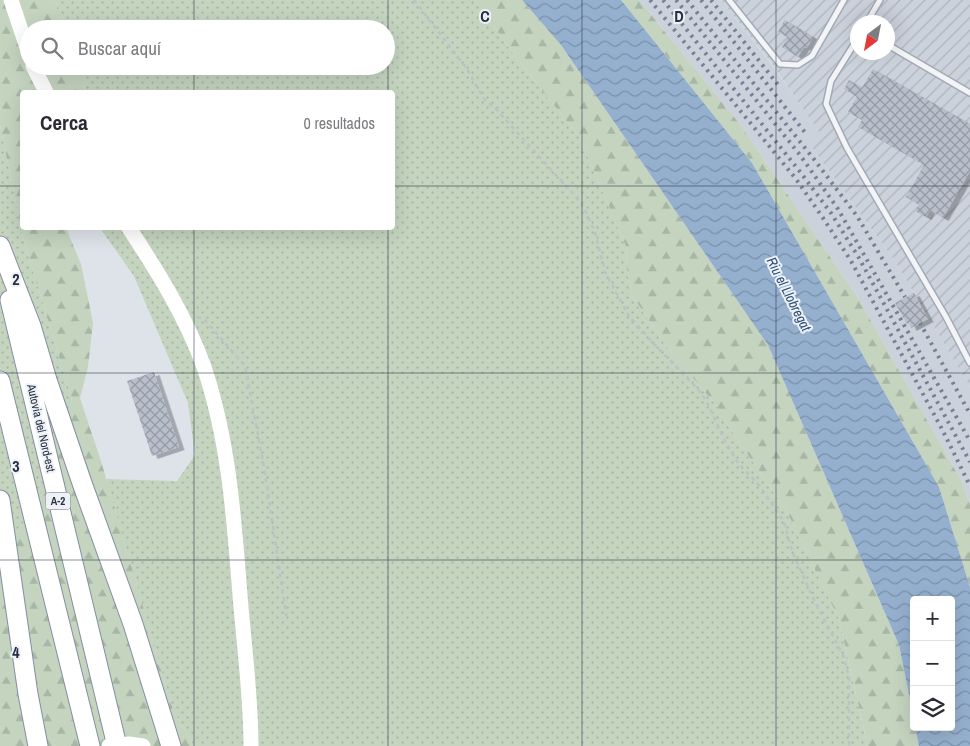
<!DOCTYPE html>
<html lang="es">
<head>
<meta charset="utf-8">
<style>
	body { margin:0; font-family:"Archivo Narrow",sans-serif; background:#f2f2f3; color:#2b2b33 }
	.controls { position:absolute; right:15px; bottom:15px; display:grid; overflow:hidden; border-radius:5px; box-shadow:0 5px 20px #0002 }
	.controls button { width:45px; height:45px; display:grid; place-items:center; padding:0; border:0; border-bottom:1px solid #e1e1e2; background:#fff; color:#2b2b33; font:25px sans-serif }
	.compass { position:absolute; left:850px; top:15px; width:45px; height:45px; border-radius:50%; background:#fff; box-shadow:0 5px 20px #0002; rotate:212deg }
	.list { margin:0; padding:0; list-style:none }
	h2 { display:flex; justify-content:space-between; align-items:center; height:65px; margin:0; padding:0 20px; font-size:21px }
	h2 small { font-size:16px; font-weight:400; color:#7c7c81 }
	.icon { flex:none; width:28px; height:28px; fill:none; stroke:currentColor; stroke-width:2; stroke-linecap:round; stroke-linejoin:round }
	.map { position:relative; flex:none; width:970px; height:746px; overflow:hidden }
	.search { position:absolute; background:#fff; box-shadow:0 5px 20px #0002; left:20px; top:20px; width:375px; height:55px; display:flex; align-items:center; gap:12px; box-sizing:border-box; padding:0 18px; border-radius:28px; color:#7c7c81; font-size:19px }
	.panel { position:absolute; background:#fff; box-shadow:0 5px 20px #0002; left:20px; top:90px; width:375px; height:140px; border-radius:5px }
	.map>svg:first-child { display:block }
	.built { fill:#ccd2dc }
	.industrial { fill:url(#industrial-furrows); fill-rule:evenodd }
	.grass { fill:url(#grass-dots) }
	.forest { fill:url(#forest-firs) }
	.water { fill:url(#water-waves) }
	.building { fill:url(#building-cross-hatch); filter:url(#shadow) }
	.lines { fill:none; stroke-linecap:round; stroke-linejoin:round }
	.lane-casing { stroke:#a3aab4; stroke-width:8 }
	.highway-casing { stroke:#848fa2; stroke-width:21 }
	.path { stroke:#bdc1c8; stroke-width:2.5; stroke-dasharray:4 4; stroke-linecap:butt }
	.lane { stroke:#f2f4f7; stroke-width:5 }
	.secondary { stroke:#fff; stroke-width:15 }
	.highway { stroke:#fff; stroke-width:19 }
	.rail { stroke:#768195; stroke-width:4; stroke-dasharray:2.5 5; stroke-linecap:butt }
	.secondary-bridge { stroke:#fff; stroke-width:15 }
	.grid { fill:none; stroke:#263042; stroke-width:1; stroke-opacity:0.55 }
	.labels { text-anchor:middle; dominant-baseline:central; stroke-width:4; stroke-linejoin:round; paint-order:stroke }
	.shield { fill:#eef2f7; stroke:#626a78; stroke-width:1 }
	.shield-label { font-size:11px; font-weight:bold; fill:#263042 }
	.street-label { font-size:12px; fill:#263042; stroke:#eef2f7 }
	.water-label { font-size:14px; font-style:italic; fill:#2c4d7a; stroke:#eef2f7 }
	.grid-label { font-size:16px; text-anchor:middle; font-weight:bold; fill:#263042; stroke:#eef2f7; stroke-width:4; stroke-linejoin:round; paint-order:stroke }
</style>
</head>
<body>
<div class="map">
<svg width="970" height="746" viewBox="0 0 970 746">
	<defs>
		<pattern id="industrial-furrows" width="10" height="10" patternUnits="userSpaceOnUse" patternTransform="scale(1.25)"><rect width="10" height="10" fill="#ccd2dc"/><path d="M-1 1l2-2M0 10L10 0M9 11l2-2" fill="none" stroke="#afb5be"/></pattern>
		<pattern id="grass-dots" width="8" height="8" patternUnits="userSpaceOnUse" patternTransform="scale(1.25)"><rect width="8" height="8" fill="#c4d4bf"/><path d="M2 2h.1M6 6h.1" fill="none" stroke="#a8b6a5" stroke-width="1.8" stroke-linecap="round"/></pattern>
		<pattern id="forest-firs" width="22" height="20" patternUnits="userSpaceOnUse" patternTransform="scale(1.25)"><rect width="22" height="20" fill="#c4d4bf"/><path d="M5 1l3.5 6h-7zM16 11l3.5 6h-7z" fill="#a8b6a5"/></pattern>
		<pattern id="water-waves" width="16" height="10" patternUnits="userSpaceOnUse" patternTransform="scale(1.25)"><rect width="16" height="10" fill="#95b0ce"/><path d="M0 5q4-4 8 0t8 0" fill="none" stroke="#7990a9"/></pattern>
		<pattern id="building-cross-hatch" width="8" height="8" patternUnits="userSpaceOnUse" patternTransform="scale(1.25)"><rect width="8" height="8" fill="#b8beca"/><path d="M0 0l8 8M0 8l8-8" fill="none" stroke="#959ba6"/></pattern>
		<filter id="shadow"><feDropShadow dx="5.5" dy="3" stdDeviation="0" flood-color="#0004"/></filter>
	</defs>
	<rect width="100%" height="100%" fill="#dee3ea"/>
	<path class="built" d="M639 0H721L769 61 823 136 811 146 895 261 970 387V505L963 484 858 298 739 123Z"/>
	<path class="industrial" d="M721 0H970V387L895 261 811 146 822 136 770 61ZM858 22H888V52H858Z"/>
	<path class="grass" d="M55 0H476L514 55 580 138 627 249 626 264 632 295 666 346 721 411 729 427 786 510 839 619 866 739V746H194L173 710 106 479 177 481 195 455 188 403 134 276 100 228H392V92H85L83 66H386V29H68Z
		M0 125 24 241 72 399 40 500 0 556Z"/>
	<path class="forest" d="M0 0H55L68 29H29V66H83L85 92H22V228H66L81 264 93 323 88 367 80 398 101 461 173 710 194 746H0V556L40 500 72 399 24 241 0 125Z
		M476 0H522L561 45 768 345 899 645 914 719V727H915L919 746H866V738L839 619 786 510 729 427 721 411 666 346 632 295 626 264 627 249 580 138 514 55Z
		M621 0H639L739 123 858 298 963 484 970 505V587L939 487 752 163Z"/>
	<path class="water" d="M522 0H621L752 163 939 487 970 587V746H919L915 727H951V600H914V719L899 645 768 345 561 45Z"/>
	<path class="building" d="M785 20 813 37 807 48 804 47 798 57 782 47 788 37 778 32Z
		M873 69 970 124V171L943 218 930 210 926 217 915 211 919 205 906 197 924 165 858 127 862 120 848 112 857 97 844 89 849 80 862 88Z
		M914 293 928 319 911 328 909 323 907 324 895 303Z
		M154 372 179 447 152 456 127 381Z"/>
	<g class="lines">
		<g class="lane-casing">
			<path id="lane" d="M729 0 780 64 798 65 812 56 844 0
				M867 22 880 0
				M858 38 831 81 826 104 847 148 946 317 970 363
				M888 45 970 93"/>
		</g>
		<g class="highway-casing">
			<path id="highway" d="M0 246 31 326 47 380 82 483 133 624 171 746
				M10 300 117 746
				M0 381 90 746
				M0 500 28 694 38 746"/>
		</g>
		<path class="path" d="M414 0 467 69 484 99 496 109 576 197 585 210 595 232 605 272 629 316 655 345 697 388 706 400 726 443 738 463 759 485 784 522 792 551 814 600 843 655 849 678V746
			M197 317 204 319 245 366 264 467 287 620"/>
		<use href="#lane" class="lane"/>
		<path class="secondary" d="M11 0 29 54
			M33 66 46 92
			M129 228C158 272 186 317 204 367 229 441 234 518 240 595 244 645 251 696 251 746"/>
		<use href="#highway" class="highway"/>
		<path class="rail" d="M650 0 796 179 823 218 851 261 943 431 970 486
			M663 0 801 173 831 213 859 258 970 462
			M676 0 800 155 838 209 970 441
			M687 0 813 158 857 216 905 297
			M701 0 807 135
			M711 0 779 86
			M920 323 970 414"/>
		<path class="secondary-bridge" d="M109 746 129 744 143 746"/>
	</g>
	<path class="grid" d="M194 0V29M388 0V92M582 0V746M776 0V746M194 66V92M0 186H22M392 186H970M194 228V746M388 228V746M0 373H970M0 560H970"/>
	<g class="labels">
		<rect class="shield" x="45.5" y="492.5" width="25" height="17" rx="4"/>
		<g class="shield-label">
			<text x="58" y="501">A-2</text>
		</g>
		<g class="street-label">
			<text transform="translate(41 428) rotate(77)">Autovia del Nord-est</text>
		</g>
		<g class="water-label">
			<text transform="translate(789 294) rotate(63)">Riu el Llobregat</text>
		</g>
	</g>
	<g class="grid-label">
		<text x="485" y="22">C</text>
		<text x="679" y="22">D</text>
		<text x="16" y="285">2</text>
		<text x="16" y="472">3</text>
		<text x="16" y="658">4</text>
	</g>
</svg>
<div class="controls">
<button>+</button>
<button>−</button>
<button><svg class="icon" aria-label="layers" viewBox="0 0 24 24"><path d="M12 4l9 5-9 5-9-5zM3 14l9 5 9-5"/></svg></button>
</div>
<svg class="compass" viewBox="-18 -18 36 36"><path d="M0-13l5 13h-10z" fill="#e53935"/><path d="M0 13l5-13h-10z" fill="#7c7c81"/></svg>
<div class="search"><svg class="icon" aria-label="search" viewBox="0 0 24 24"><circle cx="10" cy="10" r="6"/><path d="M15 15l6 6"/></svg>Buscar aquí</div>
<section class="panel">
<h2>Cerca<small>0 resultados</small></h2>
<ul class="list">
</ul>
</section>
</div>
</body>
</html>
